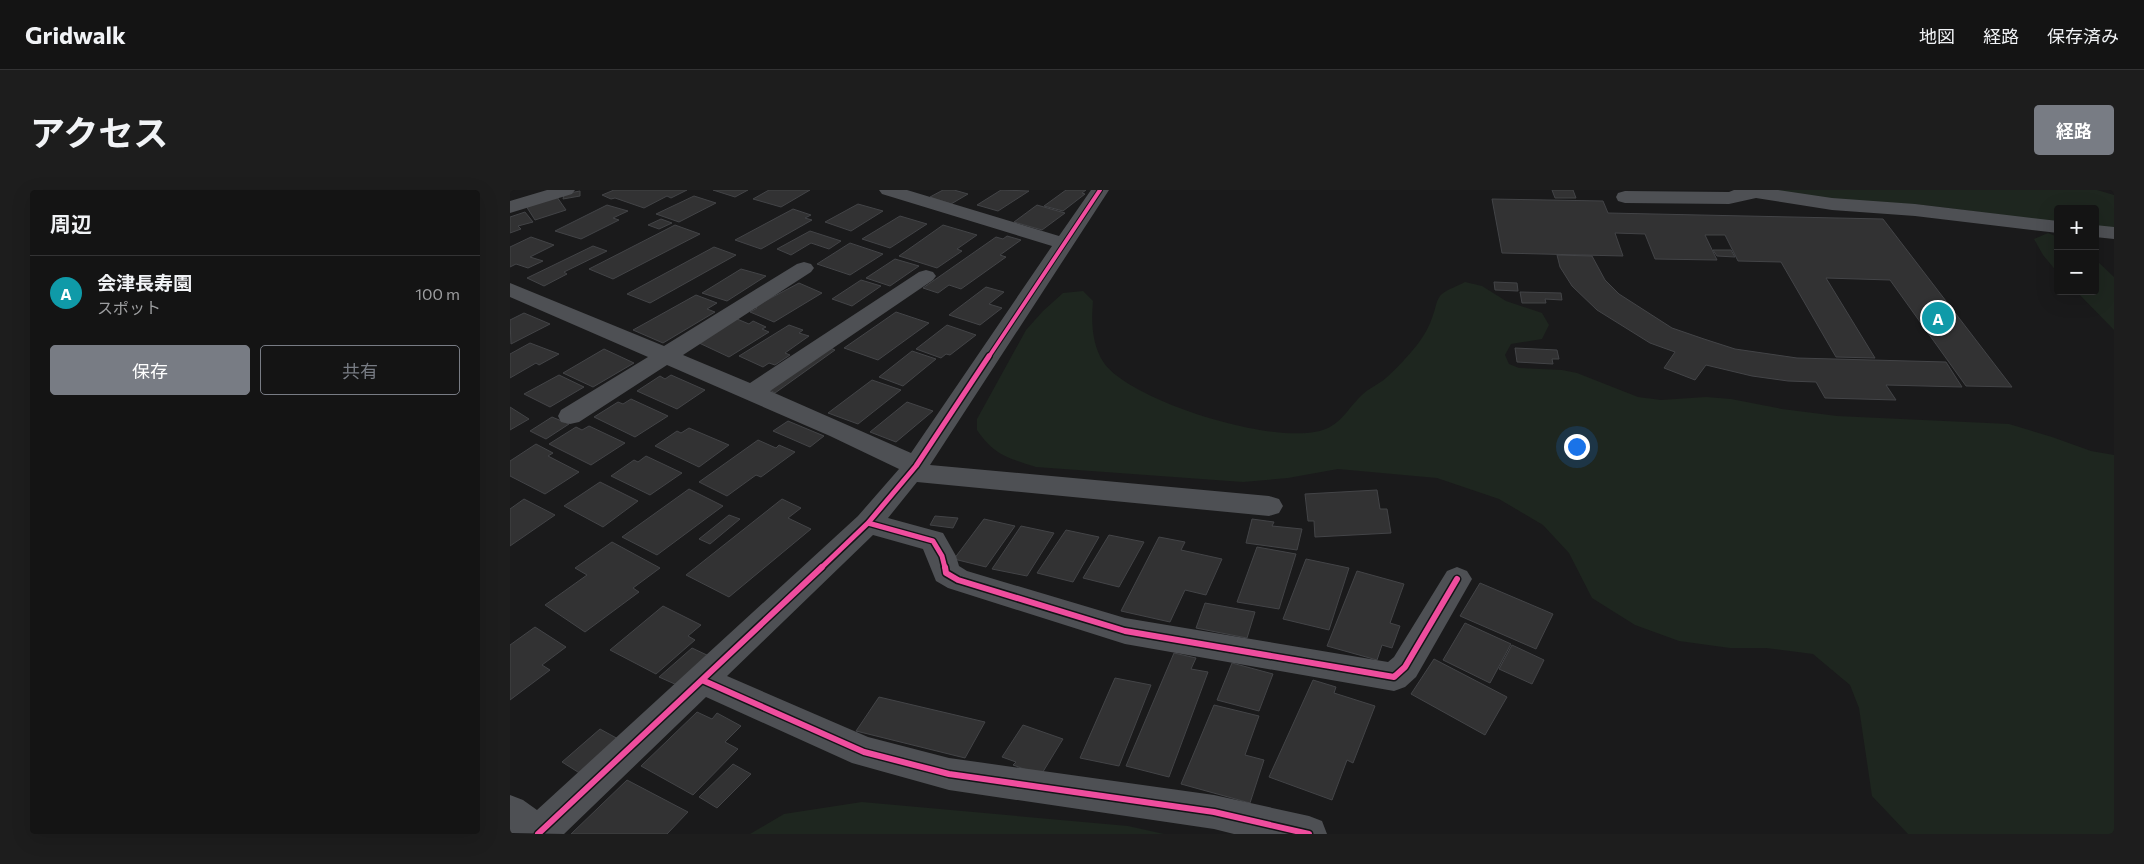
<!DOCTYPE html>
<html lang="ja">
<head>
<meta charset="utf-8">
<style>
	body { margin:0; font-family:Commissioner,"Noto Sans JP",sans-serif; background:#1d1d1d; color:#f1f3f6 }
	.controls { position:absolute; right:15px; top:15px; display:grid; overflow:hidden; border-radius:5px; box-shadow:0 5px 20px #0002 }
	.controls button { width:45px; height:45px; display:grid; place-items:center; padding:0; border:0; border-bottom:1px solid #333334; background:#141414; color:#f1f3f6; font:25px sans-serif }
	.you { position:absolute; left:1066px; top:256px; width:18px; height:18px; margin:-12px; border:4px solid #fff; border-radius:50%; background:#1a73e8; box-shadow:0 0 0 8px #1a73e833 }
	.badge { display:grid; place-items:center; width:32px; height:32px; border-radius:50%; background:#787c84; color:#fff; font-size:16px; font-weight:700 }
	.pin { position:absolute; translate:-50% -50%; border:2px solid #fff; box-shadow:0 1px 5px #0006 }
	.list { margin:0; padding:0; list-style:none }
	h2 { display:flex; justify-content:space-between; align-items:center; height:65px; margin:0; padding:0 20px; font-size:21px }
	h2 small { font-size:16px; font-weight:400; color:#9d9ea0 }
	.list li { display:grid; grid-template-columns:32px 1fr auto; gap:15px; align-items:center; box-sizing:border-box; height:75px; padding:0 20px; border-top:1px solid #333334 }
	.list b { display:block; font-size:19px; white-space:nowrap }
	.list p { margin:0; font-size:16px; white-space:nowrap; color:#9d9ea0 }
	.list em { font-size:16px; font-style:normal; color:#9d9ea0 }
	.actions { display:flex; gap:10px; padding:15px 20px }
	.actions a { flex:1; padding:11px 0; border:1px solid #787c84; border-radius:5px; text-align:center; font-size:18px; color:#787c84 }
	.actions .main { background:#787c84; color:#fff }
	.map { position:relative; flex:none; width:1604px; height:644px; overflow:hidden; border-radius:5px }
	header { display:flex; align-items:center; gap:30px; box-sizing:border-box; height:70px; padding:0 25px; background:#141414; border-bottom:1px solid #333334 }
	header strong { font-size:24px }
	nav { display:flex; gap:28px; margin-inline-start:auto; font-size:18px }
	.intro { display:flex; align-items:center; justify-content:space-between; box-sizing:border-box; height:120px; padding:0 30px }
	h1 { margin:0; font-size:35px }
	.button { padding:12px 22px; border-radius:5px; background:#787c84; color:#fff; font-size:18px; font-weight:700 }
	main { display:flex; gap:30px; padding:0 30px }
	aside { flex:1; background:#141414; border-radius:5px; box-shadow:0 5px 20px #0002 }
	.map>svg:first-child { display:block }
	.green { fill:#1e261f }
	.building { fill:#323233; stroke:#434447 }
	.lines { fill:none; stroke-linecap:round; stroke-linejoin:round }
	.minor { fill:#4e5054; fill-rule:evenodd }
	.cycleway-far2-casing { stroke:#141417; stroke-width:6 }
	.cycleway-far1-casing { stroke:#141417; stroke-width:8 }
	.cycleway-casing { stroke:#141417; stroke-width:9 }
	.cycleway-far2 { stroke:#ef4d9e; stroke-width:4 }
	.cycleway-far1 { stroke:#ef4d9e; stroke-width:5 }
	.cycleway { stroke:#ef4d9e; stroke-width:6 }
</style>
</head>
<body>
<header>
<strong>Gridwalk</strong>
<nav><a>地図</a><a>経路</a><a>保存済み</a></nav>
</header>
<div class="intro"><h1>アクセス</h1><a class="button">経路</a></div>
<main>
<aside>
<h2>周辺<small></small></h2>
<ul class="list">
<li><span class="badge" style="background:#0f9aa8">A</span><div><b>会津長寿園</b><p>スポット</p></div><em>100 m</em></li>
</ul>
<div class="actions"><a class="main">保存</a><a>共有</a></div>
</aside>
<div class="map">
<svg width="1604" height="644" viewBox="0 0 1604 644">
	<rect width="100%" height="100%" fill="#1a1a1b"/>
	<path class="green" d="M1251 0H1587L1604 5V39L1585 36V19H1548V32L1414 15 1340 11Z
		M1538 43 1548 47V83L1533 65 1524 49Z
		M1585 69 1604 87V140L1566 101H1585Z
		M955 92 972 96 996 111 1032 123 1039 135 1032 149 1001 154 995 165 999 174 1009 178 1052 180 1067 183 1128 207 1151 210 1196 207 1221 209 1272 219 1327 226 1499 234 1542 247 1581 261 1604 265V644H1398L1362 606 1349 518 1340 495 1303 464 1256 458H1220L1169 451 1125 435 1082 408 1059 363 1033 335 989 309 927 288 828 279 778 288 733 292 526 277C498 268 484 265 467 240V229L516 140 533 121 553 103 573 101 583 111C581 133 582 155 594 173 621 212 778 261 820 237 834 229 840 216 852 205 859 198 869 194 876 188 887 178 898 166 907 155 914 146 920 135 923 125 926 118 926 109 932 104 938 99 948 96 955 92Z
		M352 612 618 636 654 644H240L274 624Z"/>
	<path class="building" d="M104 0H177L161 8 157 6 134 18 105 8 101 9 92 5Z
		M203 0H238L225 7Z
		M259 0H300L271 17 243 9Z
		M433 0H444L458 4 441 14 420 7Z
		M491 0 519 1 488 21 467 15Z
		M556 0H576L572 3 575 4 553 21 534 16Z
		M1042 0H1063L1066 8H1045Z
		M70 1V6L53 9 54 4Z
		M184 6 206 13 169 32 146 24Z
		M47 7 56 20 25 30 16 16Z
		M982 9 1093 11 1098 23 1373 29 1502 197 1456 196 1380 90 1316 88 1365 168 1326 167 1271 72 1228 71 1215 45H1195L1207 70 1145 69 1135 44 1105 43 1113 66 992 63Z
		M348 14 373 21 341 41 315 32Z
		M97 15 118 21 103 28 109 30 71 49 45 41Z
		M527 15 555 23 532 40 504 32Z
		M283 19 301 25 295 28 302 30 251 59 225 50Z
		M15 22 23 32 8 36 11 39 0 43V27Z
		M390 26 417 34 380 58 352 49Z
		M151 29 162 33 149 39 138 35Z
		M165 35 190 44 103 89 79 79Z
		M433 35 467 45 447 59 452 61 427 78 389 66Z
		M300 41 331 51 319 59 301 53 281 65 267 59Z
		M497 46 511 50 490 65 496 67 451 99 439 95 428 103 413 98 486 47 493 49Z
		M21 47 44 55 20 67 33 71 18 78 6 74 0 77V57Z
		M340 53 373 64 340 85 307 74Z
		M83 56 97 61 54 82 57 84 34 96 17 88Z
		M204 57 226 65 140 113 117 104Z
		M1203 60H1221L1225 67 1207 66Z
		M1047 65 1082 66 1095 90 1109 104 1162 138 1194 149 1225 159 1287 168 1436 172 1452 197 1376 195 1386 210 1315 208 1306 192 1278 191 1242 186 1196 175 1185 190 1154 178 1165 162 1140 153 1087 120 1062 96 1050 77Z
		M385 69 409 76 380 96 356 88Z
		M231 79 256 86 217 111 192 103Z
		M351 90 371 96 342 116 322 109Z
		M984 92 1007 93 1008 101 985 100Z
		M289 93 312 103 264 132 240 122 247 118 244 117Z
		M476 97 494 102 479 114 492 118 470 135 439 125Z
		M1010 102 1051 103 1052 110 1035 109 1036 113H1012Z
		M186 105 207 113 197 119 205 122 153 153 123 140Z
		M386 122 419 133 368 170 334 158Z
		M14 123 40 134 1 154 0 130Z
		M227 129 239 134 243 131 256 137 252 139 259 142 219 167 187 152Z
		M279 135 293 140 289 143 299 146 275 163 280 165 265 175 259 173 253 177 229 166Z
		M437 135 466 145 440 165 436 164 431 168 406 159Z
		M20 153 49 164 29 175 26 173 0 188V164Z
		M318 157 325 160 265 203 258 199Z
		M1005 158 1047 160 1049 169H1042L1043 174 1007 172Z
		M94 159 124 173 83 197 53 183Z
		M402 161 426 169 393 196 369 187Z
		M49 185 74 197 40 217 14 204Z
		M161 185 195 200 167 219 127 201 150 186 155 189Z
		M362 190 391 200 348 234 318 223Z
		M121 209 158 226 125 247 84 227 108 212 113 214Z
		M397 212 423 221 386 252 360 242Z
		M0 217 19 229 0 240Z
		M42 227 59 234 36 249 20 241Z
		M278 231 314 246 300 257 263 241Z
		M79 236 115 253 81 275 39 254 66 237 72 240Z
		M179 238 219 255 189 277 145 256 167 241 171 243Z
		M248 250 266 258 269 255 285 262 251 287 246 285 217 306 189 292Z
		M26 254 43 263 38 266 69 282 35 304 0 286V271Z
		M136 266 172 283 140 305 101 286 124 270 128 272Z
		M90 292 128 311 93 337 54 316Z
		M179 299 213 316 147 365 112 347Z
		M867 300 870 319H877L881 343 805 347 804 331H798L795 304Z
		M14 309 45 325 0 356V319Z
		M272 309 291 318 278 328 301 339 219 407 176 385Z
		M219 325 230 329 200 354 189 349Z
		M425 326 448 328 443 338 420 335Z
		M474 329 505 336 476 377 444 369Z
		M742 329 764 332 762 336 792 339 787 360 736 353Z
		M511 336 544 343 517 386 482 379Z
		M556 340 589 347 563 392 527 383Z
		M599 345 634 352 609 397 573 388Z
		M649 347 675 352 671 360 712 369 696 405 675 400 660 432 611 421Z
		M102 352 150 378 123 398 129 402 75 442 35 415 77 385 65 378Z
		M747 357 786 364 769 419 727 412Z
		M796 369 839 378 819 440 773 429Z
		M847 381 894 394 880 433 890 436 882 458 872 455 867 470 817 456Z
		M970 393 1043 424 1026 459 950 426Z
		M695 413 745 422 737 448 686 438Z
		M153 416 191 435 178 446 185 450 146 484 100 460Z
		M955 433 1001 454 980 493 933 470Z
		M25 437 56 457 32 475 40 480 0 510V455Z
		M1002 455 1034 470 1022 494 989 479Z
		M182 458 199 466 167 495 149 487Z
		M664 463 686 468 681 479 698 482 659 587 616 576Z
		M924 469 997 507 975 545 901 504Z
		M722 473 763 484 749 521 707 510Z
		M605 488 641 495 609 576 570 568Z
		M803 490 826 497 824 503 865 516 843 573 837 570 822 610 759 587Z
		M369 507 475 532 455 568 346 541Z
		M704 515 749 526 735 565 754 570 740 613 671 594Z
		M187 522 202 529 207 523 231 536 215 552 228 559 183 605 131 576Z
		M513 535 553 549 531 585 503 575 506 572 492 567Z
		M90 539 110 550 71 584 52 572Z
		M223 574 241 584 207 618 189 607Z
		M117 590 178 622 157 644H61Z"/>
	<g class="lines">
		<path class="minor" d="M37 0H65L62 4 0 23V11Z
			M369 0H397L549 46 581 0H599L420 275 759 306 769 309 773 316 769 323 759 326 407 292 378 328 433 343 446 366 449 376 457 381 615 428 878 472 884 467 937 381 947 377 957 381 962 389 906 487 895 497 884 501 615 454 438 398 426 391 413 359 363 345 217 486 358 547 439 568 704 605 799 626 812 631 817 644H724L704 639 439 600 342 573 196 507 54 644 0 643V605L13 610 27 620 348 326 389 279 320 246 157 175 69 232 60 234 51 232 48 226 51 220 138 167 0 107V93L154 156 287 74 294 72 301 74 304 78 301 82 173 165 240 193 409 82 416 80 423 82 426 86 423 90 260 201 401 263 542 56 372 4Z
			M1224 0H1268L1322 8 1405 14 1548 31V43L1405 26 1322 20 1246 8 1219 14 1115 13 1108 11 1106 7 1108 3 1115 1 1219 2Z
			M1585 35 1604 37V49L1585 47Z"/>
		<g class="cycleway-far2-casing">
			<path id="cycleway-far2" d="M478 168 590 0"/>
		</g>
		<g class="cycleway-far1-casing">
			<path id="cycleway-far1" d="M358 333 423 351 432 366 435 378
				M311 378 358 333 406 276 479 166"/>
		</g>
		<g class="cycleway-casing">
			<path id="cycleway" d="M435 377 436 383 448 390 615 441 884 487 895 477 947 389
				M192 490 354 562 439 584 704 622 799 644
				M28 644 312 377"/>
		</g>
		<use href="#cycleway-far2" class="cycleway-far2"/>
		<use href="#cycleway-far1" class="cycleway-far1"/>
		<use href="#cycleway" class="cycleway"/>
	</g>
</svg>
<div class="controls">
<button>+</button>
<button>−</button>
</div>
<div class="you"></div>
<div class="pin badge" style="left:1428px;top:128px;background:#0f9aa8">A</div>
</div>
</main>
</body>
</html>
